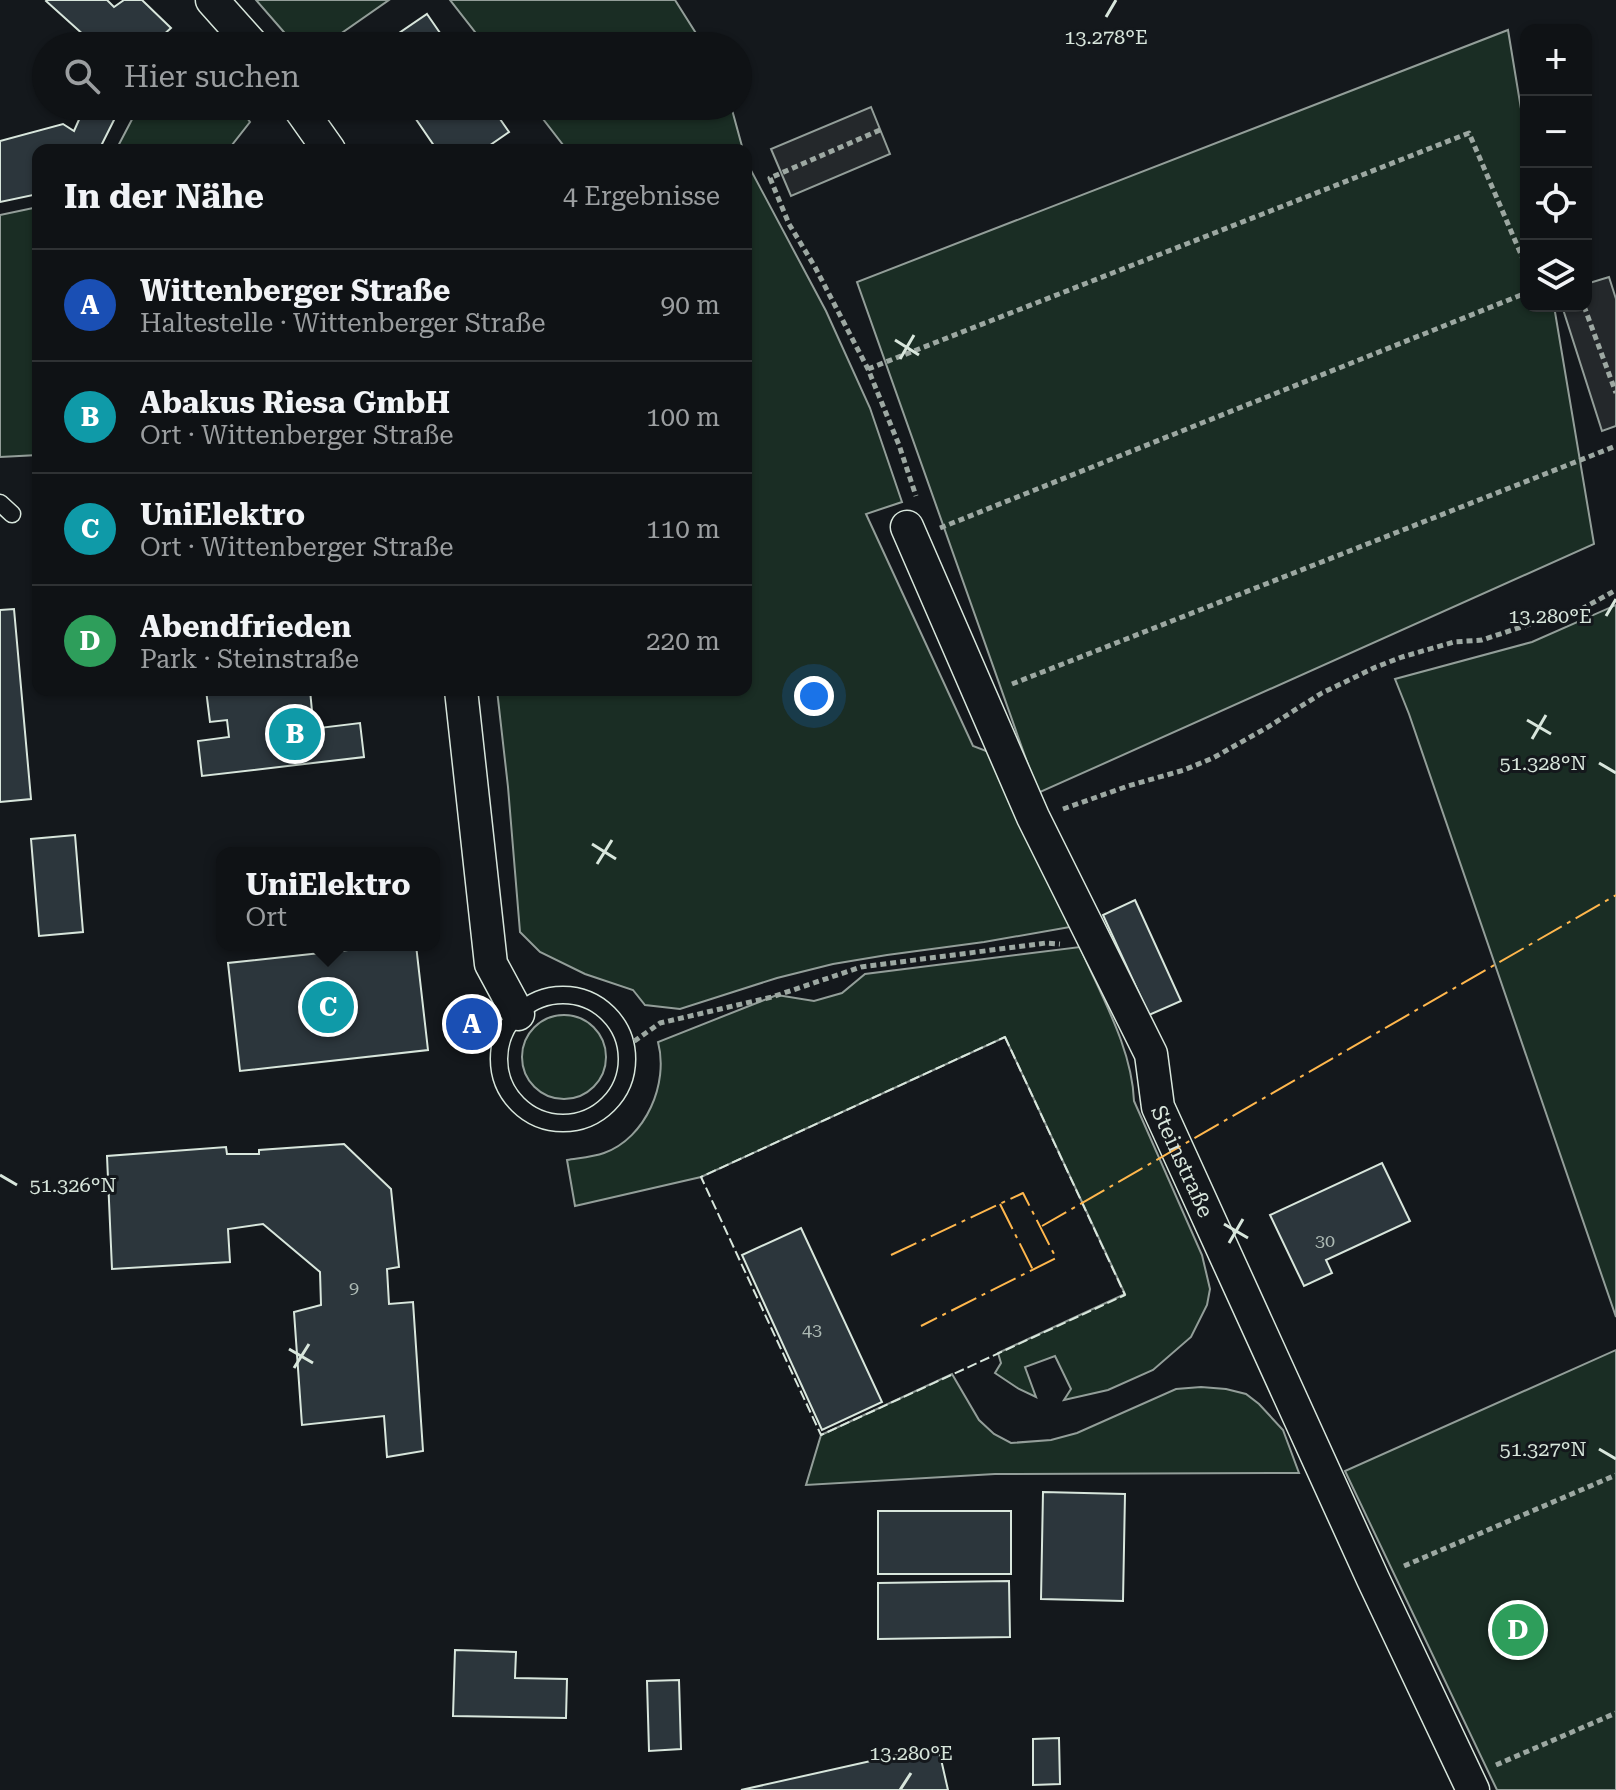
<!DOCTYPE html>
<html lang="de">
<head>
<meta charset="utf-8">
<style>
	body { margin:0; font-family:"Roboto Serif",serif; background:#1d2022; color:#f1f3f6 }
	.controls { position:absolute; right:24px; top:24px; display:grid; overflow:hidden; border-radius:16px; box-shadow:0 2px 6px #0004 }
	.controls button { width:72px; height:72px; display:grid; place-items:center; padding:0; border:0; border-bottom:2px solid #2f3234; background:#0f1215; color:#f1f3f6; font:40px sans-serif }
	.you { position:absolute; left:814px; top:696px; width:28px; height:28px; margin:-20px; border:6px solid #fff; border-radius:50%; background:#1a73e8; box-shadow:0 0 0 12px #1a73e833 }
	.badge { display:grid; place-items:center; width:52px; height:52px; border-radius:50%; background:#db2777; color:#fff; font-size:26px; font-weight:700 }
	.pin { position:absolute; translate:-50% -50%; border:4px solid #fff; box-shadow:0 2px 8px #0006 }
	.popup { position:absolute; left:216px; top:847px; width:224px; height:104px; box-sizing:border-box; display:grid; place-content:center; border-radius:16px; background:#0f1215; filter:drop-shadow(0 2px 6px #0005); font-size:26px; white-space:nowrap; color:#9b9ea0 }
	.popup b { font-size:30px; color:#f1f3f6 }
	.popup::after { content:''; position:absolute; left:50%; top:100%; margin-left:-16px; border:16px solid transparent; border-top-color:#0f1215 }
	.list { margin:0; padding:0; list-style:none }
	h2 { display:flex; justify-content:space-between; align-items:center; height:104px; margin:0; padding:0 32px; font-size:34px }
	h2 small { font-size:26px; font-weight:400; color:#9b9ea0 }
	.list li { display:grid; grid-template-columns:52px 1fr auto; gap:24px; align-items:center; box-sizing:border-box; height:112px; padding:0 32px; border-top:2px solid #2f3234 }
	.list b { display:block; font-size:30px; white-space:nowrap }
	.list p { margin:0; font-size:26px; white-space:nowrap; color:#9b9ea0 }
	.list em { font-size:26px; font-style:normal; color:#9b9ea0 }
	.icon { flex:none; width:44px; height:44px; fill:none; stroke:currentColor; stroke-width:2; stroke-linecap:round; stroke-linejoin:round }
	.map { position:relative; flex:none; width:1616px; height:1790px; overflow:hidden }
	.search { position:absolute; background:#0f1215; box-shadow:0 2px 6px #0004; left:32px; top:32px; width:720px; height:88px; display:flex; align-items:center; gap:20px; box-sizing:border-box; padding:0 28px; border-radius:44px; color:#9b9ea0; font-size:30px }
	.panel { position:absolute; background:#0f1215; box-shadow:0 2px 6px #0004; left:32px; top:144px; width:720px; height:552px; border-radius:16px }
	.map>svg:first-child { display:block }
	.green { fill:#1a2d24; stroke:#939e99; stroke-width:2 }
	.parking { fill:#24282b; stroke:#939e99; stroke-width:2 }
	.building { fill:#2c363c; stroke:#d8e6dc; stroke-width:2 }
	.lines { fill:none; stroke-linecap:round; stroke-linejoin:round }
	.lane-casing { stroke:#d8e6dc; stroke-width:19 }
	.street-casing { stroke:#d8e6dc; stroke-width:35 }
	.path { stroke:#9da8a2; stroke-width:5; stroke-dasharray:6 4; stroke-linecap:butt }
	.lane { stroke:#14181c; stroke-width:16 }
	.street { stroke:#14181c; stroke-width:32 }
	.fence { stroke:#d8e6dc; stroke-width:2; stroke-dasharray:10 4; stroke-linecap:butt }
	.power { stroke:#ffb74d; stroke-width:2; stroke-dasharray:28 6 4 6; stroke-linecap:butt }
	.ticks { fill:none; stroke:#d8e6dc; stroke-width:3 }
	.labels { text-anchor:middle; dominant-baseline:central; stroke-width:6; stroke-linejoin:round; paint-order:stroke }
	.number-label { font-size:18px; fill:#adbab4 }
	.street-label { font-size:22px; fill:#d8e6dc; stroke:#14181c }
	.ticks-label { font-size:20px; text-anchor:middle; fill:#d8e6dc; stroke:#14181c; stroke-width:6; stroke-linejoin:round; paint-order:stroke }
</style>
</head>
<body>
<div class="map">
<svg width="1616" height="1790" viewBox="0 0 1616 1790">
	<rect width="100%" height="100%" fill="#14181c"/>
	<path class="green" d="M256 0H389L323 46H296Z
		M450 0H675L704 46H486Z
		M1508 30 1526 139V306H1554L1594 544 1038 793 857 282Z
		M139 106H238L250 122 228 150H116Z
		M533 106H731L743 150H567Z
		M746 161 826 311 870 408 902 502 866 514 973 746 989 752 1070 927 984 942 887 955 833 964 777 978 680 1009 645 1005 633 990 585 974 540 952 520 932 508 787 497 690H746Z
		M38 207V455L0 457V215Z
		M1616 605V1317L1409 714 1395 679 1532 642Z
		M1080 947C1101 996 1132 1048 1134 1101L1202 1255 1210 1289 1207 1305 1191 1337 1153 1370 1108 1390 1064 1400 1071 1389 1055 1356 1025 1367 1036 1397 1019 1389 995 1373 1001 1363 998 1353 1125 1294 1005 1037 701 1177 575 1206 567 1160C579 1158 593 1157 604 1153 646 1138 669 1083 658 1042L777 995 814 1001 842 993 865 974Z
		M522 1057a42 42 0 1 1 84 0a42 42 0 1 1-84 0Z
		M1616 1350V1790H1497L1345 1471Z
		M952 1374 979 1420 994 1434 1011 1443 1051 1440 1077 1433 1176 1389 1201 1387 1226 1389 1246 1394 1259 1404 1283 1430 1299 1473 995 1474 806 1485 821 1435Z"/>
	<path class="parking" d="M871 107 890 154 791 196 771 149Z
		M1609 277 1616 299V426L1602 431 1562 306H1586V284Z"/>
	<path class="building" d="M47 0H107L114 7 124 0H142L171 28 151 46H96L46 1Z
		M427 14 449 46H380Z
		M85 106H121L99 150H38V194L0 202V141L63 124 74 131Z
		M407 106H491L509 132 483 150H437Z
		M14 609 31 799 0 802V610Z
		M206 690H310L312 711 293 713 295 731 360 723 364 757 202 776 198 741 229 737 227 720 210 722Z
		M75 835 83 932 39 936 31 839Z
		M1135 900 1181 1001 1149 1015 1103 915Z
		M394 945H416L428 1050 240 1071 228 963Z
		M344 1144 391 1189 399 1267 387 1269 389 1304 413 1302 423 1451 387 1457 384 1416 302 1425 294 1312 321 1305 320 1272 263 1224 228 1229 230 1262 112 1269 107 1156 226 1147 227 1154H259V1150Z
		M1382 1163 1410 1221 1326 1260 1332 1273 1304 1286 1270 1215Z
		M801 1228 882 1402 822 1430 742 1255Z
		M1043 1492 1125 1494 1123 1601 1041 1599Z
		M878 1511H1011V1574H878Z
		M1009 1581 1010 1637 878 1639V1583Z
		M455 1650 516 1652 515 1678 567 1679 566 1718 453 1716Z
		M679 1680 681 1749 649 1751 647 1681Z
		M1059 1738 1060 1784 1033 1785V1739Z
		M938 1746 948 1790H741Z"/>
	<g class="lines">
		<g class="lane-casing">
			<path id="lane" d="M0 503 12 514
				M499 1059a64 64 0 1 1 128 0a64 64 0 1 1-128 0Z"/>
		</g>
		<g class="street-casing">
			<g id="street">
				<path d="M212 0 253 46"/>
				<path d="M298 106 329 150"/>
				<path id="s1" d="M907 527 1033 817 1151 1054 1158 1107 1373 1579 1473 1790"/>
				<path d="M461 690 491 964 518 1014"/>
			</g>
		</g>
		<path class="path" d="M880 130 770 178 789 224 815 267 868 369 899 445 916 496
			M1584 306 1616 393
			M868 369 1469 133 1526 266
			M940 528 1526 293
			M1012 684 1616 446
			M1063 809 1128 786 1184 770 1213 758 1268 727 1322 693 1376 667 1402 657 1454 642 1482 640 1555 616 1578 611 1616 590
			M626 1047 660 1023 772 997 861 967 1046 943 1060 944
			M1404 1566 1616 1475
			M1496 1765 1616 1713"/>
		<use href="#lane" class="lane"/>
		<use href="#street" class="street"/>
		<path class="fence" d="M1005 1037 1125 1295 821 1435 701 1177Z"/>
		<path class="power" d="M1000 1204 1033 1270
			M1042 1226 1616 895
			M891 1255 1023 1193 1056 1258 921 1326"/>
	</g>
	<path class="ticks" d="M1106 17 1116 0M895 340 919 355M900 359 914 335M1606 616 1616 599M1527 720 1551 734M1532 739 1546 715M1599 763 1616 773M592 844 616 859M597 864 612 840M0 1175 17 1185M1224 1224 1248 1238M1229 1243 1243 1219M289 1349 313 1363M294 1368 309 1344M1599 1449 1616 1459M900 1790 911 1773"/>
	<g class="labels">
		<g class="number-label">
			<text x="1325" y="1240">30</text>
			<text x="354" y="1287">9</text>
			<text x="812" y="1329">43</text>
		</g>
		<g class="street-label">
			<text stroke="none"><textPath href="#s1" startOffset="694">Steinstraße</textPath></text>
		</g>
	</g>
	<g class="ticks-label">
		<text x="1106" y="44">13.278°E</text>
		<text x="1550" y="623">13.280°E</text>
		<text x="1543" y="770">51.328°N</text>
		<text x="73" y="1192">51.326°N</text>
		<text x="1543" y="1456">51.327°N</text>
		<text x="911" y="1760">13.280°E</text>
	</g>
</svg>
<div class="controls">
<button>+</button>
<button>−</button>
<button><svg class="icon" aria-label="locate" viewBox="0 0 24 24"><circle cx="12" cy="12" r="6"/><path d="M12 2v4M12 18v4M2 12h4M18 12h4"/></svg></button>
<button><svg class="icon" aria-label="layers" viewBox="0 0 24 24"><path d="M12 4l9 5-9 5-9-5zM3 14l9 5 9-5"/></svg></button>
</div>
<div class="you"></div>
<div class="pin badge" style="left:472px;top:1024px;background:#1a4fb4">A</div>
<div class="pin badge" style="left:295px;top:734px;background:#0f9aa8">B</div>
<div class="pin badge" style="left:328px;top:1007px;background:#0f9aa8">C</div>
<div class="popup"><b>UniElektro</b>Ort</div>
<div class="pin badge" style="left:1518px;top:1630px;background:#2e9e5b">D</div>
<div class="search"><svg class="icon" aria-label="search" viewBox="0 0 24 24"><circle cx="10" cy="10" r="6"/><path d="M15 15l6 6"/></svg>Hier suchen</div>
<section class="panel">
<h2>In der Nähe<small>4 Ergebnisse</small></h2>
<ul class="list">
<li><span class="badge" style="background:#1a4fb4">A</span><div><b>Wittenberger Straße</b><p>Haltestelle · Wittenberger Straße</p></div><em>90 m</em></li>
<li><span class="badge" style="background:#0f9aa8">B</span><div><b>Abakus Riesa GmbH</b><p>Ort · Wittenberger Straße</p></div><em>100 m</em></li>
<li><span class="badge" style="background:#0f9aa8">C</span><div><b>UniElektro</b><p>Ort · Wittenberger Straße</p></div><em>110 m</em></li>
<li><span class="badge" style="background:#2e9e5b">D</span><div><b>Abendfrieden</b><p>Park · Steinstraße</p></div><em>220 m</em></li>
</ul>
</section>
</div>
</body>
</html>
